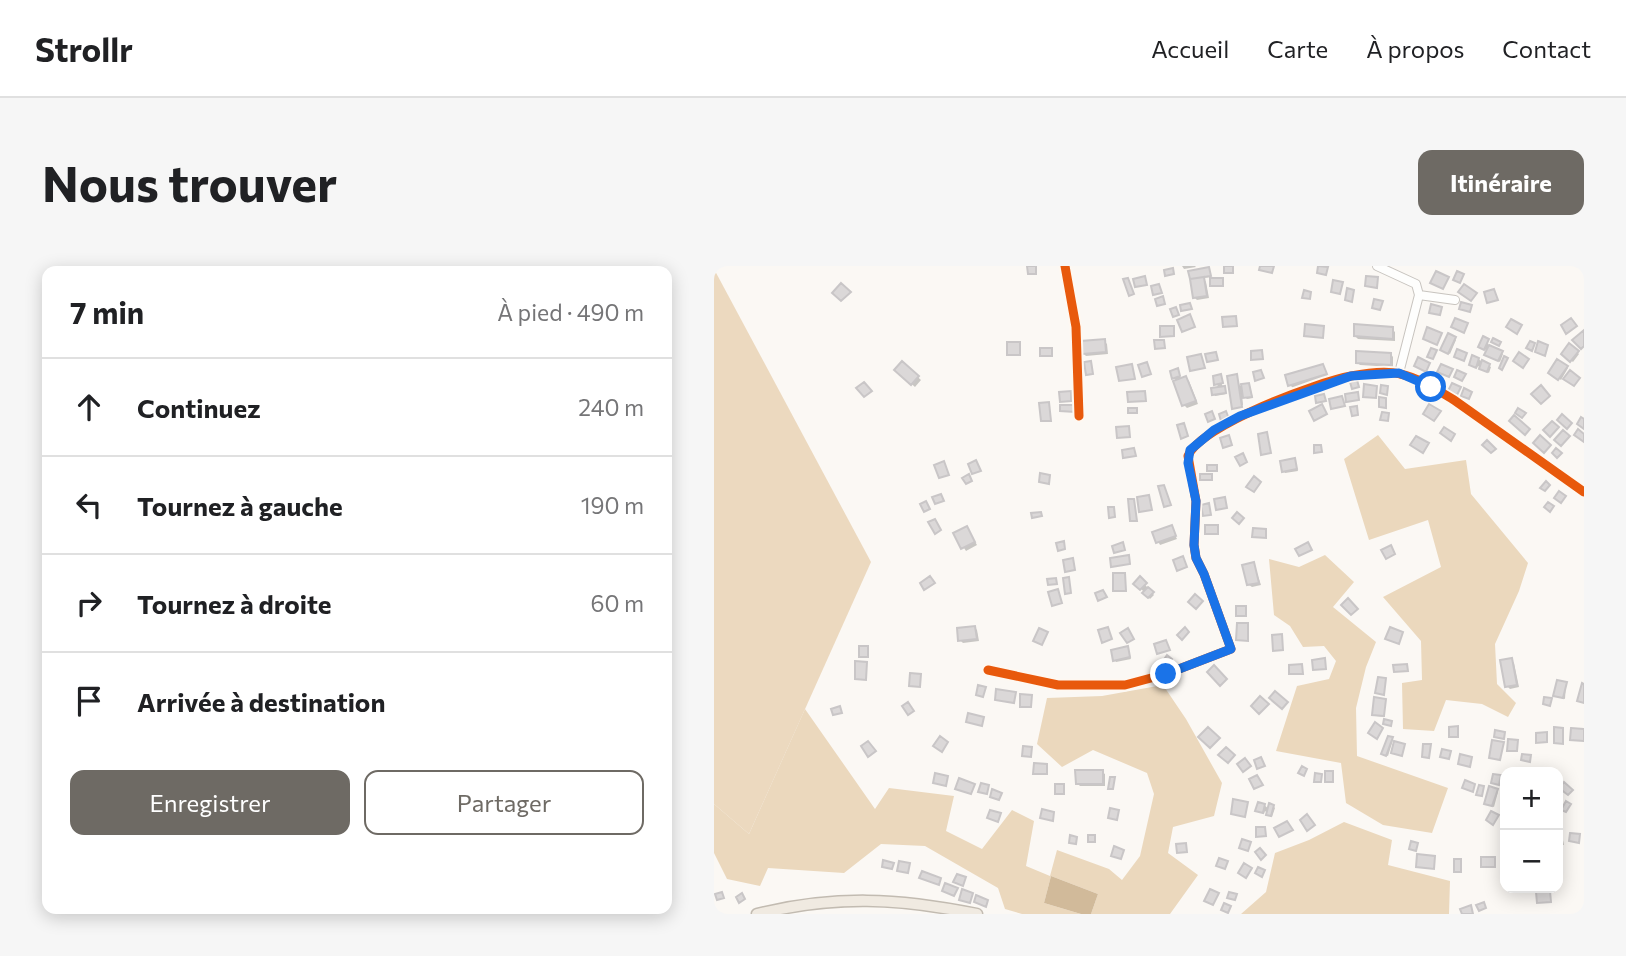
<!DOCTYPE html>
<html lang="fr">
<head>
<meta charset="utf-8">
<style>
	body { margin:0; font-family:Commissioner,sans-serif; background:#f6f6f6; color:#202124 }
	.controls { position:absolute; right:21px; bottom:21px; display:grid; overflow:hidden; border-radius:14px; box-shadow:0 4px 18px #0003 }
	.controls button { width:63px; height:63px; display:grid; place-items:center; padding:0; border:0; border-bottom:2px solid #e0e0e0; background:#fff; color:#202124; font:35px sans-serif }
	.stop { position:absolute; width:21px; height:21px; margin:-16px; border:5px solid #1a73e8; border-radius:50%; background:#fff }
	.stop.end { background:#1a73e8; border-color:#fff; box-shadow:0 2px 7px #0008 }
	.list { margin:0; padding:0; list-style:none }
	h2 { display:flex; justify-content:space-between; align-items:center; height:91px; margin:0; padding:0 28px; font-size:30px }
	h2 small { font-size:23px; font-weight:400; color:#757577 }
	.list li { display:grid; grid-template-columns:46px 1fr auto; gap:21px; align-items:center; box-sizing:border-box; height:98px; padding:0 28px; border-top:2px solid #e0e0e0 }
	.list b { display:block; font-size:26px; white-space:nowrap }
	.list em { font-size:23px; font-style:normal; color:#757577 }
	.actions { display:flex; gap:14px; padding:21px 28px }
	.actions a { flex:1; padding:16px 0; border:2px solid #6e6a64; border-radius:14px; text-align:center; font-size:24px; color:#6e6a64 }
	.actions .main { background:#6e6a64; color:#fff }
	.icon { flex:none; width:38px; height:38px; fill:none; stroke:currentColor; stroke-width:2; stroke-linecap:round; stroke-linejoin:round }
	.map { position:relative; flex:none; width:870px; height:648px; overflow:hidden; border-radius:14px }
	header { display:flex; align-items:center; gap:42px; box-sizing:border-box; height:98px; padding:0 35px; background:#fff; border-bottom:2px solid #e0e0e0 }
	header strong { font-size:33px }
	nav { display:flex; gap:38px; margin-inline-start:auto; font-size:24px }
	.intro { display:flex; align-items:center; justify-content:space-between; box-sizing:border-box; height:168px; padding:0 42px }
	h1 { margin:0; font-size:49px }
	.button { padding:18px 32px; border-radius:14px; background:#6e6a64; color:#fff; font-size:24px; font-weight:700 }
	main { display:flex; gap:42px; padding:0 42px }
	aside { flex:1; background:#fff; border-radius:14px; box-shadow:0 4px 18px #0003 }
	.map>svg:first-child { display:block }
	.green { fill:#ecd9bf }
	.forest { fill:#ebd8bd }
	.water { fill:#d1ba9a }
	.shadow { fill:#0003 }
	.building { fill:#dbd8d8; stroke:#c9c6c7; stroke-width:2 }
	.lines { fill:none; stroke-linecap:round; stroke-linejoin:round }
	.minor-casing { stroke:#c8c4bf; stroke-width:10 }
	.highway-casing { stroke:#c2bbb1; stroke-width:13 }
	.minor { stroke:#fefefd; stroke-width:8 }
	.highway { stroke:#f0eae1; stroke-width:10 }
	.cycleway-casing { stroke:#fef8f1; stroke-width:13 }
	.cycleway { stroke:#e8590c; stroke-width:9 }
	.route { stroke:#1a73e8; stroke-width:9 }
</style>
</head>
<body>
<header>
<strong>Strollr</strong>
<nav><a>Accueil</a><a>Carte</a><a>À propos</a><a>Contact</a></nav>
</header>
<div class="intro"><h1>Nous trouver</h1><a class="button">Itinéraire</a></div>
<main>
<aside>
<h2>7 min<small>À pied · 490 m</small></h2>
<ul class="list">
<li><svg class="icon" aria-label="ahead" viewBox="0 0 24 24"><path d="M12 20V5M6 11l6-6 6 6"/></svg><div><b>Continuez</b></div><em>240 m</em></li>
<li><svg class="icon" aria-label="left" viewBox="0 0 24 24"><path d="M17 20v-9H6M10 6l-5 5 5 5"/></svg><div><b>Tournez à gauche</b></div><em>190 m</em></li>
<li><svg class="icon" aria-label="right" viewBox="0 0 24 24"><path d="M7 20v-9h11M14 6l5 5-5 5"/></svg><div><b>Tournez à droite</b></div><em>60 m</em></li>
<li><svg class="icon" aria-label="arrive" viewBox="0 0 24 24"><path d="M6 21V4h12l-3 4 3 4H6"/></svg><div><b>Arrivée à destination</b></div></li>
</ul>
<div class="actions"><a class="main">Enregistrer</a><a>Partager</a></div>
</aside>
<div class="map">
<svg width="870" height="648" viewBox="0 0 870 648">
	<rect width="100%" height="100%" fill="#fbf8f4"/>
	<path class="green" d="M0 3 157 296 35 568 0 538Z"/>
	<path class="forest" d="M664 169 691 203 752 194 757 228 814 297 805 325 781 378 783 418 802 437 794 451 768 438 732 434 720 465 689 463 688 417 708 414 707 375 669 331 727 301 714 254 655 274 630 193Z
		M611 289 640 316 619 341 662 376 652 401 642 442 643 490 734 522 718 567 669 559 632 537 627 497 562 485 583 420 615 413 622 395 610 380 589 381 576 360 560 349 555 293 585 301Z
		M449 419 472 453 508 517 500 550 459 561 454 587 484 609 456 648H377L384 628 337 610 330 637 367 648H308L291 643 284 622 211 580 167 578 130 607 54 602 46 620 13 613 0 587V538L35 568 91 443 161 543 175 522 240 530 232 565 268 583 298 544 320 555 312 600 336 610 343 584 395 603 408 614 426 590 440 528 433 507 379 484 348 501 323 478 333 432 388 430Z
		M630 556 678 574 674 599 736 615 735 648H527L552 626 561 587 595 574Z"/>
	<path class="water" d="M337 610 384 628 377 648H367L330 637Z"/>
	<path class="shadow" d="M468 0H481L482 1 470 3Z
		M495 3 497 11 489 12 492 16 495 32 483 34 480 31 476 6Z
		M678 63 681 66V75L644 73 641 70Z
		M741 73 742 74 736 88 730 85Z
		M774 74V80L789 88 786 96 774 90V85L768 82Z
		M390 75 393 78 394 88 372 90 369 87Z
		M856 80 865 88 859 96 849 88Z
		M677 88 679 91V101L646 99 643 96Z
		M764 93 777 101 775 107 764 100 763 102 758 100Z
		M844 95 854 102 847 114 836 106Z
		M188 97 207 114 201 121 182 104Z
		M609 100 614 111 579 122 576 119Z
		M465 106 467 114 472 112 475 115 484 138 473 142 470 139 463 115 460 112Z
		M507 110 508 119 513 128 501 130 500 128 506 122 502 118Z
		M522 110 526 120H536L539 132 533 133 528 128 529 139 520 141Z
		M581 194 584 205 571 207 570 205Z
		M457 261 463 273 446 279 440 267Z
		M255 265 263 279 252 285 241 268Z
		M540 298 547 319 538 321 535 319Z
		M426 313 440 329 436 333 422 317Z
		M260 361 263 364 265 375 249 377 246 374Z
		M413 382 417 393 402 396 401 394Z
		M797 394 800 397 805 421 796 423 793 420Z
		M852 418 851 433 843 431 841 429Z
		M671 434V451L662 450 660 449Z
		M678 473 679 474 674 490 671 489Z
		M388 506 391 508V520H366L363 517Z
		M783 524 784 526 780 541 773 539Z
		M550 539 555 543 559 540 561 542 558 551 551 545 550 548 543 545Z
		M844 573 849 574 850 579 844 578Z"/>
	<path class="building" d="M313 0H322V8H314Z
		M510 0H519V7H510Z
		M546 0H560L558 7 545 4Z
		M604 0 614 1 612 9 603 7Z
		M495 1 497 10 476 13 474 5Z
		M459 2 460 8 451 10 450 4Z
		M722 5 735 11 729 23 716 17Z
		M743 5 750 8 746 17 739 14Z
		M431 10 433 19 421 21 419 13Z
		M652 10 664 11 663 22 651 20Z
		M490 11 493 30 479 32 476 13Z
		M414 12 420 28 415 30 409 13Z
		M496 12H509V20H496Z
		M619 14 629 16 626 28 617 26Z
		M127 17 137 26 127 35 118 27Z
		M445 18 448 27 439 29 437 20Z
		M750 18 763 27 757 35 744 26Z
		M633 22 640 24 638 36 631 34Z
		M780 23 784 34 773 37 770 26Z
		M590 24 597 26 596 33 588 32Z
		M449 30 451 38 443 40 441 33Z
		M660 33 669 35 666 44 658 42Z
		M747 36 758 39 756 46 745 43Z
		M476 37 478 43 467 45 466 39Z
		M717 38 728 41 726 49 715 47Z
		M462 41 465 49 459 51 456 43Z
		M476 48 481 61 468 66 463 54Z
		M522 50 523 60 509 61 508 51Z
		M741 52 754 57 750 67 737 61Z
		M857 52 863 60 852 68 847 59Z
		M797 53 808 59 803 68 792 61Z
		M591 58 610 60 609 72 590 70Z
		M640 58 679 61V73L640 70Z
		M446 60H460V70L446 71Z
		M713 61 728 67 723 79 709 73Z
		M870 64V80L867 83 858 74Z
		M734 67 742 71 734 88 726 84Z
		M769 70 775 73 770 84 764 81Z
		M779 72 787 76 785 80 777 76Z
		M391 73 392 86 368 88 367 75Z
		M440 74H450L451 82 441 83Z
		M816 75 821 77 818 85 812 82Z
		M824 75 834 79 831 90 821 86Z
		M293 76H306V89H293Z
		M855 77 865 85 856 96 847 88Z
		M775 79 789 85 784 95 770 89Z
		M326 82H338V90H326Z
		M717 82 723 84 719 93 713 91Z
		M743 83 753 87 750 95 740 91Z
		M548 84 549 93 537 94V85Z
		M642 85 677 87V99L642 97Z
		M502 86 504 94 493 96 491 88Z
		M805 86 815 93 809 102 799 95Z
		M487 88 491 102 476 105 473 91Z
		M758 89 765 92 762 102 755 99Z
		M790 90 794 92 788 104 785 102Z
		M704 91 716 97 712 106 700 100Z
		M843 93 854 100 844 114 834 107Z
		M768 94 776 98 773 106 765 103Z
		M188 95 205 110 197 119 180 104Z
		M377 95 379 108 372 109 370 96Z
		M433 96 437 108 428 111 424 99Z
		M418 98 421 113 405 115 402 101Z
		M609 98 613 108 574 120 571 109Z
		M727 98 739 103 735 111 723 106Z
		M464 102 466 110 458 113 456 105Z
		M547 104 550 112 541 115 539 106Z
		M743 104 752 108 748 115 740 111Z
		M856 104 866 112 860 120 849 113Z
		M507 108 509 117 500 119 499 110Z
		M523 108 528 141 518 143 513 110Z
		M472 110 482 135 468 140 459 115Z
		M643 114 645 121 638 123 636 116Z
		M150 116 158 125 150 131 142 122Z
		M535 117 538 131 529 132 527 118Z
		M738 117 747 121 743 129 734 125Z
		M650 118 663 120 662 132 649 131Z
		M667 119 674 120 673 129 666 127Z
		M827 119 836 130 827 138 817 128Z
		M511 120 512 127 498 129 497 122Z
		M750 122 758 126 755 133 747 130Z
		M357 125V135L346 136 345 126Z
		M431 125 432 135 414 136 413 126Z
		M644 126 645 134 632 136 631 128Z
		M610 128 612 135 602 137 601 130Z
		M628 130 631 140 617 143 615 133Z
		M665 131 672 132V142L665 141Z
		M335 136 337 155H327L325 137Z
		M608 138 613 148 600 155 595 145Z
		M715 138 727 145 720 155 709 148Z
		M346 139H361V146L346 145Z
		M643 140 644 149 638 150 636 141Z
		M414 142H423V147H414Z
		M804 142 812 147 808 152 801 147Z
		M498 145 501 153 494 156 491 148Z
		M512 145 515 153 507 155 505 148Z
		M668 146 675 147 674 155 666 154Z
		M848 148 858 157 853 163 843 154Z
		M800 149 816 163 811 169 795 155Z
		M867 151 870 153V163L863 158Z
		M838 155 845 161 836 171 829 164Z
		M470 157 474 170 467 173 463 159Z
		M415 160 416 171 403 172 402 161Z
		M730 161 741 168 737 175 726 167Z
		M864 163 870 168V176L860 169Z
		M849 164 856 170 847 180 840 174Z
		M553 166 557 187 547 189 544 168Z
		M515 169 518 179 509 182 506 172Z
		M826 169 837 179 830 187 819 177Z
		M702 170 715 177 709 187 696 179Z
		M773 174 782 183 777 187 768 179Z
		M600 179H607L608 186 600 187Z
		M420 182 422 190 409 192 408 184Z
		M842 182 848 187 843 192 838 187Z
		M529 187 533 196 526 200 521 191Z
		M581 192 583 203 568 206 566 195Z
		M262 194 267 205 258 208 254 198Z
		M230 195 235 209 225 212 220 199Z
		M493 199H503V205H493Z
		M326 207 336 209 335 218 325 216Z
		M255 208 258 215 252 218 248 212Z
		M486 208H498V214H486Z
		M540 210 547 216 540 226 532 221Z
		M832 215 836 219 831 225 826 222Z
		M450 219 457 239 450 241 444 220Z
		M845 225 852 230 847 237 840 232Z
		M227 228 230 235 221 238 218 231Z
		M435 229 438 244 425 246 423 231Z
		M511 231 513 242 502 244 500 233Z
		M414 233H420L423 255H416Z
		M212 235 216 243 210 246 206 238Z
		M834 236 840 240 836 246 830 241Z
		M495 237 497 249 489 250 487 239Z
		M394 241H400L401 251 395 252Z
		M327 246 328 250 318 252 317 247Z
		M523 246 530 252 525 258 518 252Z
		M221 253 227 264 221 268 214 256Z
		M458 259 462 270 442 277 438 266Z
		M491 259H504V268H491Z
		M253 260 261 276 247 283 239 267Z
		M539 262 552 263V272L538 271Z
		M350 275 351 283 344 285 342 277Z
		M409 276 411 284 400 287 398 280Z
		M594 276 598 284 585 290 581 283Z
		M677 279 681 288 672 293 667 284Z
		M415 289 416 298 397 301 396 292Z
		M469 290 473 301 463 305 459 294Z
		M359 292 361 304 351 306 349 294Z
		M540 296 545 317 533 319 528 299Z
		M399 307H411L412 325H399Z
		M216 310 221 317 210 324 206 317Z
		M426 310 433 317 426 324 419 318Z
		M355 311 357 327 351 328 349 312Z
		M342 312 343 318 334 319 333 313Z
		M434 321 440 326 434 332 428 327Z
		M344 323 348 337 338 340 334 326Z
		M389 324 393 331 384 335 381 327Z
		M481 328 489 335 482 343 474 336Z
		M634 332 644 343 637 349 627 339Z
		M522 340H532V350H522Z
		M523 357H534V375L522 374Z
		M261 360 263 373 244 375 243 362Z
		M394 361 398 373 388 377 384 364Z
		M471 361 475 366 468 374 463 369Z
		M676 361 689 366 685 378 671 373Z
		M325 362 334 366 328 379 319 375Z
		M414 362 420 373 413 377 406 367Z
		M568 368 569 384 559 385 558 369Z
		M452 374 456 384 443 388 440 378Z
		M145 380H154V391H145Z
		M414 380 416 391 399 395 397 384Z
		M453 389 458 393 453 401 447 398Z
		M611 392 612 403 599 404 598 394Z
		M798 392 803 419 791 421 786 394Z
		M141 395 153 396 152 414 141 413Z
		M588 398 589 408H575V399Z
		M693 398 694 405 680 406 679 399Z
		M500 399 513 413 506 420 493 406Z
		M196 407 207 408 206 421 195 420Z
		M664 411 672 412 670 429 661 427Z
		M843 414 853 416 849 432 839 430Z
		M868 417 870 418V437L863 435Z
		M264 419 272 421 269 431 262 429Z
		M282 423 302 426 300 437 281 434Z
		M561 425 574 436 568 443 555 432Z
		M306 428 318 429 317 441H306Z
		M546 430 555 438 545 448 537 440Z
		M660 431 672 433 670 450 658 449Z
		M830 431 838 432 836 440 829 438Z
		M194 436 200 445 194 449 188 440Z
		M126 440 128 447 119 449 117 443Z
		M254 447 270 451 268 460 252 456Z
		M670 453 678 455 677 460 669 458Z
		M661 456 669 462 663 473 654 467Z
		M744 460V471H735V461Z
		M494 461 506 472 496 482 484 471Z
		M840 461 849 462V478L840 477Z
		M857 462 870 463V475L856 474Z
		M781 464 791 466 790 473 780 471Z
		M833 466V476L822 477V467Z
		M226 470 234 476 228 486 219 480Z
		M674 470 679 471 672 490 667 488Z
		M794 473 804 474 803 485H793Z
		M778 474 790 476 786 494 775 492Z
		M154 475 162 485 154 491 147 480Z
		M680 475 691 478 688 490 677 487Z
		M709 478H717L715 492 708 491Z
		M309 480 318 481 317 491 308 490Z
		M512 481 521 489 514 497 504 489Z
		M728 483 737 485 735 493 726 491Z
		M746 488 758 491 756 501 744 498Z
		M808 488 817 489 816 496 807 494Z
		M547 491 551 500 543 503 540 494Z
		M531 492 537 500 529 506 523 498Z
		M320 497 333 498V508H319Z
		M588 500 593 503 590 510 584 507Z
		M361 504H389V518H362Z
		M611 505H619V516H611Z
		M221 507 234 510 232 520 219 517Z
		M601 507 608 508 607 516H600Z
		M779 508 787 509 785 519 777 517Z
		M543 509 549 519 540 523 535 513Z
		M396 511H401L399 523H394Z
		M245 512 261 518 257 528 241 523Z
		M751 514 761 518 759 526 748 522Z
		M850 516 859 524 854 529 845 522Z
		M267 517 275 519 273 528 264 526Z
		M341 518H350V528H341Z
		M765 519 770 520 768 530 762 529Z
		M775 520 784 523 778 540 770 538Z
		M278 523 288 527 285 534 276 531Z
		M519 533 534 536 531 551 517 548Z
		M852 535 857 538 852 546 847 544Z
		M544 536 551 538 549 547 541 545Z
		M555 537 560 539 557 550 552 549Z
		M396 542 405 544 403 554 394 552Z
		M328 543 340 546 339 555 326 552Z
		M276 544 287 547 284 556 273 552Z
		M777 545 785 549 779 559 772 554Z
		M593 548 601 559 593 565 586 554Z
		M573 555 579 564 565 571 560 562Z
		M542 561H551L552 570 542 571Z
		M856 567 866 568 865 577 855 575Z
		M356 569 363 571 362 578 355 577Z
		M374 569H381V576H374Z
		M528 573 537 576 534 585 525 582Z
		M697 575 704 577 702 585 695 583Z
		M472 577 473 586 463 587 462 578Z
		M400 580 410 584 407 593 397 590Z
		M546 582 552 589 547 594 541 586Z
		M703 588 721 590 720 603 702 601Z
		M767 591H781V601H767Z
		M505 592 514 595 511 603 502 600Z
		M740 593H747V606H740Z
		M169 594 180 597 178 603 168 601Z
		M185 595 196 597 194 607 183 605Z
		M530 597 538 602 532 612 524 607Z
		M544 601 551 604 548 611 541 607Z
		M208 605 227 612 225 619 205 612Z
		M243 608 252 611 249 620 239 616Z
		M231 617 244 622 240 630 228 625Z
		M248 623 259 627 256 637 245 634Z
		M496 623 505 627 499 639 490 635Z
		M836 625 837 636 823 637 822 626Z
		M8 626 10 632 3 634 1 628Z
		M515 626 523 628 521 634 513 632Z
		M28 627 31 633 25 637 22 631Z
		M262 629 274 634 272 641 260 636Z
		M770 636 772 642 765 645 762 639Z
		M510 637 517 640 514 647 507 644Z
		M757 639 759 648H748L746 643Z"/>
	<g class="lines">
		<g class="minor-casing">
			<path id="minor" d="M351 0 362 61 365 150
				M663 0 702 18 705 29 685 107
				M705 29 741 34
				M274 404 344 419H411L452 408 517 383 490 308 482 292 480 279 482 235 474 190C487 159 604 116 637 110 652 107 672 104 686 108 705 112 723 124 740 134L870 226"/>
		</g>
		<g class="highway-casing">
			<path id="highway" d="M43 648C122 629 184 632 263 648"/>
		</g>
		<use href="#minor" class="minor"/>
		<use href="#highway" class="highway"/>
		<g class="cycleway-casing">
			<path id="cycleway" d="M351 0 362 61 365 150
				M274 404 344 419H411L452 408 517 383 490 308 482 292 480 279 482 235 474 190C487 159 604 116 637 110 652 107 672 104 686 108 705 112 723 124 740 134L870 226"/>
		</g>
		<use href="#cycleway" class="cycleway"/>
	</g>
	<g class="lines">
		<path class="route" d="M452 408 517 383 490 308 482 292 480 279 482 235 474 197 476 184 500 164 526 150 637 110 685 107 717 121"/>
	</g>
</svg>
<div class="controls">
<button>+</button>
<button>−</button>
</div>
<div class="stop" style="left:717px;top:121px"></div>
<div class="stop end" style="left:452px;top:408px"></div>
</div>
</main>
</body>
</html>
